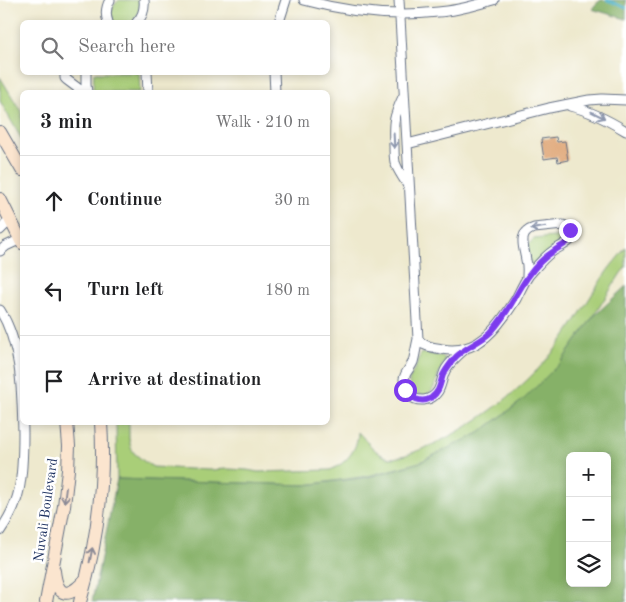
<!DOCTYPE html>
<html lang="en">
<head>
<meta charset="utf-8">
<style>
	body { margin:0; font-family:"Old Standard TT",serif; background:#f2f2f2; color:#202124 }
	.controls { position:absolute; right:15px; bottom:15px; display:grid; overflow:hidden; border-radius:8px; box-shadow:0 2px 8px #0003 }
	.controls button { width:45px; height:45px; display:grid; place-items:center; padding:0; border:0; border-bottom:1px solid #e0e0e0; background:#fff; color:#202124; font:25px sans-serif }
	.stop { position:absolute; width:15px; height:15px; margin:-11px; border:4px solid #7c3aed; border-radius:50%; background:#fff }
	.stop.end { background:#7c3aed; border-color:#fff; box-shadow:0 1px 5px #0008 }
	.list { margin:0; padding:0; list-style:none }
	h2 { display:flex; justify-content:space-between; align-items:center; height:65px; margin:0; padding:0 20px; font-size:21px }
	h2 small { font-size:16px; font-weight:400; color:#757577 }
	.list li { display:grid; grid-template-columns:32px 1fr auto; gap:15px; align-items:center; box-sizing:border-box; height:90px; padding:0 20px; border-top:1px solid #e0e0e0 }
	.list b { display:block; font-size:19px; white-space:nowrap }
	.list em { font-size:16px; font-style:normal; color:#757577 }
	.icon { flex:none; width:28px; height:28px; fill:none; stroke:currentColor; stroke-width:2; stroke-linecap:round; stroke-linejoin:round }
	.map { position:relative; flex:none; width:626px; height:602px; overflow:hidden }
	.search { position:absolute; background:#fff; box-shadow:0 2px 8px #0003; left:20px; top:20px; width:310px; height:55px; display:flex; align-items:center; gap:12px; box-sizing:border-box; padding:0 18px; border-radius:8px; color:#757577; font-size:19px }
	.panel { position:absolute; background:#fff; box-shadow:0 2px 8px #0003; left:20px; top:90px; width:310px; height:335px; border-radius:8px }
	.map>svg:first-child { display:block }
	.green { fill:#a9ce78; stroke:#627e6b }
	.forest { fill:#86b168; stroke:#507063; fill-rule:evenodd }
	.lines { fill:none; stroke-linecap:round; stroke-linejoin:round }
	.stream { stroke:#49b0c8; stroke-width:2.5 }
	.building { fill:#dfa676 }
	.minor-casing { stroke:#657085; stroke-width:11 }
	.secondary-casing { stroke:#657085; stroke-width:14 }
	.minor { stroke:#fff; stroke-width:9 }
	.secondary { stroke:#fbe5cf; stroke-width:12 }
	.oneway { stroke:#8d97ae }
	.oneway2 { stroke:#8b8a96 }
	.route { stroke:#7c3aed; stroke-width:6 }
	.labels { text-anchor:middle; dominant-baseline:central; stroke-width:5; stroke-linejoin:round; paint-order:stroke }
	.street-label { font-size:14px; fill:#1b2f5e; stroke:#fff }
</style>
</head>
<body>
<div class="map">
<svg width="626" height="602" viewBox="0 0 626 602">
	<rect width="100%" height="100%" fill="#fff"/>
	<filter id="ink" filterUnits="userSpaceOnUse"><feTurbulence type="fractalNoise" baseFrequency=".02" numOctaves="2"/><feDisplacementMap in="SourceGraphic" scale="10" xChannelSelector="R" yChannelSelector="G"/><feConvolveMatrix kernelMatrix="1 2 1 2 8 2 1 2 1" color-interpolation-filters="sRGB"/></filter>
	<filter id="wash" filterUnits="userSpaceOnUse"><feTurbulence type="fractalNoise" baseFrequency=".0096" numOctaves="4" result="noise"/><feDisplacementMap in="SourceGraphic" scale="20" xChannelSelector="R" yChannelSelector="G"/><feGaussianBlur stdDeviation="1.12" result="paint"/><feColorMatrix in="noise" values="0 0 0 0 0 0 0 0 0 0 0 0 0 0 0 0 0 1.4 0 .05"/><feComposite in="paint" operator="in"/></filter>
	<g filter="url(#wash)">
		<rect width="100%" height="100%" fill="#eee9ce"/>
		<path class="green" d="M119 0H138C142 9 138 16 133 22H112C109 14 112 6 119 0Z
			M94 73H139L140 92H95L93 88Z
			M0 77 22 113V140L0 101Z
			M562 236 566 239 533 265 531 264C529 254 524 246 534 239Z
			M626 247V267L621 273 593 317 561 362 523 400 479 433 420 462 368 476 305 485 117 479 116 423H129V439L131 448 134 453 145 462 153 467 209 470 228 469 247 470 258 472 330 470C346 464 358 449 358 432 366 440 377 456 390 458 400 459 427 447 436 443 486 419 532 382 564 338 578 318 590 297 603 277 610 266 619 257 626 247Z
			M422 353 442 356 445 358V361C443 365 441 369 439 373 434 386 433 401 415 393 405 382 410 379 415 368 418 363 418 357 422 353Z"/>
		<path class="forest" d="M601 0H626V19L592 9 596 4Z
			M626 286V602H92L117 479 305 485 368 477 420 462 479 433 523 400 561 362 593 317ZM570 456H607V583H570Z"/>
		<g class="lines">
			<path class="stream" d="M607 0 626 8"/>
		</g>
		<g id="blocks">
			<path class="building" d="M556 137 557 142 565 141 568 160 558 162 557 157 544 159 541 139Z"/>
		</g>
	</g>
	<g filter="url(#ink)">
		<use href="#blocks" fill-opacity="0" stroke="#657085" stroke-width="1"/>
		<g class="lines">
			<g class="minor-casing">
				<path id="minor" d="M304 0C347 12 393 17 438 12 457 11 476 5 494 0
					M399 0 418 339C423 347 433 347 442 349 478 356 499 326 516 299 520 291 524 282 529 275 536 267 544 257 553 251 559 247 565 245 570 240V233L567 227 563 225 534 228C517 233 524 247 526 260 528 266 527 271 527 277
					M108 22C105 14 106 7 110 0
					M137 22C143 16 145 9 144 0
					M279 22 286 0
					M65 72V78L67 80 83 92
					M86 72V85L87 92
					M147 72 148 92
					M274 72 275 92
					M403 97C393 118 393 123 394 146 394 151 394 157 395 162 397 170 404 178 408 186
					M570 106C591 111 608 120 626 131
					M407 144 549 108 589 100 602 99 626 100
					M0 230 11 219
					M0 251 6 246 21 239
					M0 310C22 346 22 392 23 433 23 452 23 471 19 490 16 505 9 518 0 531
					M418 339C416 347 415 355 413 362 410 369 405 372 404 379 404 385 405 390 408 394 417 403 431 402 438 391 442 384 442 376 446 369 451 361 458 355 465 349"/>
			</g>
			<g class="secondary-casing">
				<path id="secondary" d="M0 132 22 170
					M0 199 22 243
					M54 571C57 598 69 599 86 579
					M46 602 64 506 68 470 69 446 67 422
					M80 602C97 544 105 483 101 422"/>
			</g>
			<use href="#minor" class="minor"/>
			<use href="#secondary" class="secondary"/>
		</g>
		<defs><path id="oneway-shaft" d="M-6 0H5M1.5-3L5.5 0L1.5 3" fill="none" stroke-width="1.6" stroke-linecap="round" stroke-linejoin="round" transform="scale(1.25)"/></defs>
		<g class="oneway">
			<use href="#oneway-shaft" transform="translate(598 115) rotate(26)"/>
			<use href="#oneway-shaft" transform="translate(394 141) rotate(87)"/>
			<use href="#oneway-shaft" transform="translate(538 228) rotate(171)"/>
		</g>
		<g class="oneway2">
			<use href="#oneway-shaft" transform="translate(65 495) rotate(97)"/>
			<use href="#oneway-shaft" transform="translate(91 555) rotate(-79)"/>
		</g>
	</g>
	<g class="lines" filter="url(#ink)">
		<path class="route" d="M405 390C411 398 421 404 431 398 440 392 440 383 443 375 446 369 450 364 454 359 464 347 480 343 491 332 508 314 514 297 527 278 534 268 544 257 554 251 559 247 565 245 570 240V230"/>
	</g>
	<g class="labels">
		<g class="street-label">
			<text transform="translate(46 510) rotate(-82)">Nuvali Boulevard</text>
		</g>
	</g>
</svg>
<div class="controls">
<button>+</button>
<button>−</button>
<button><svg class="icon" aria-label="layers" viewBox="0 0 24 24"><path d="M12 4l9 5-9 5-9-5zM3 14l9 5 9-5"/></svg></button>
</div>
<div class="stop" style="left:405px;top:390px"></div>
<div class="stop end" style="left:570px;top:230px"></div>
<div class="search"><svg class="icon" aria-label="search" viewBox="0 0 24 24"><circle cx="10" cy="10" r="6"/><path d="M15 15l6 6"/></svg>Search here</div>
<section class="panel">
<h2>3 min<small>Walk · 210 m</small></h2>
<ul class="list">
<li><svg class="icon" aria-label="ahead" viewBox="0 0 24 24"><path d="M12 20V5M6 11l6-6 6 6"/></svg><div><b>Continue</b></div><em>30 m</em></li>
<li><svg class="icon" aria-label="left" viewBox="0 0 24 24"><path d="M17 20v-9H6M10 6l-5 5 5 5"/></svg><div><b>Turn left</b></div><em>180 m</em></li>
<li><svg class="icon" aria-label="arrive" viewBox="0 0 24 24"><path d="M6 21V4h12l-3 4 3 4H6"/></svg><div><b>Arrive at destination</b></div></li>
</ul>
</section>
</div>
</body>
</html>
